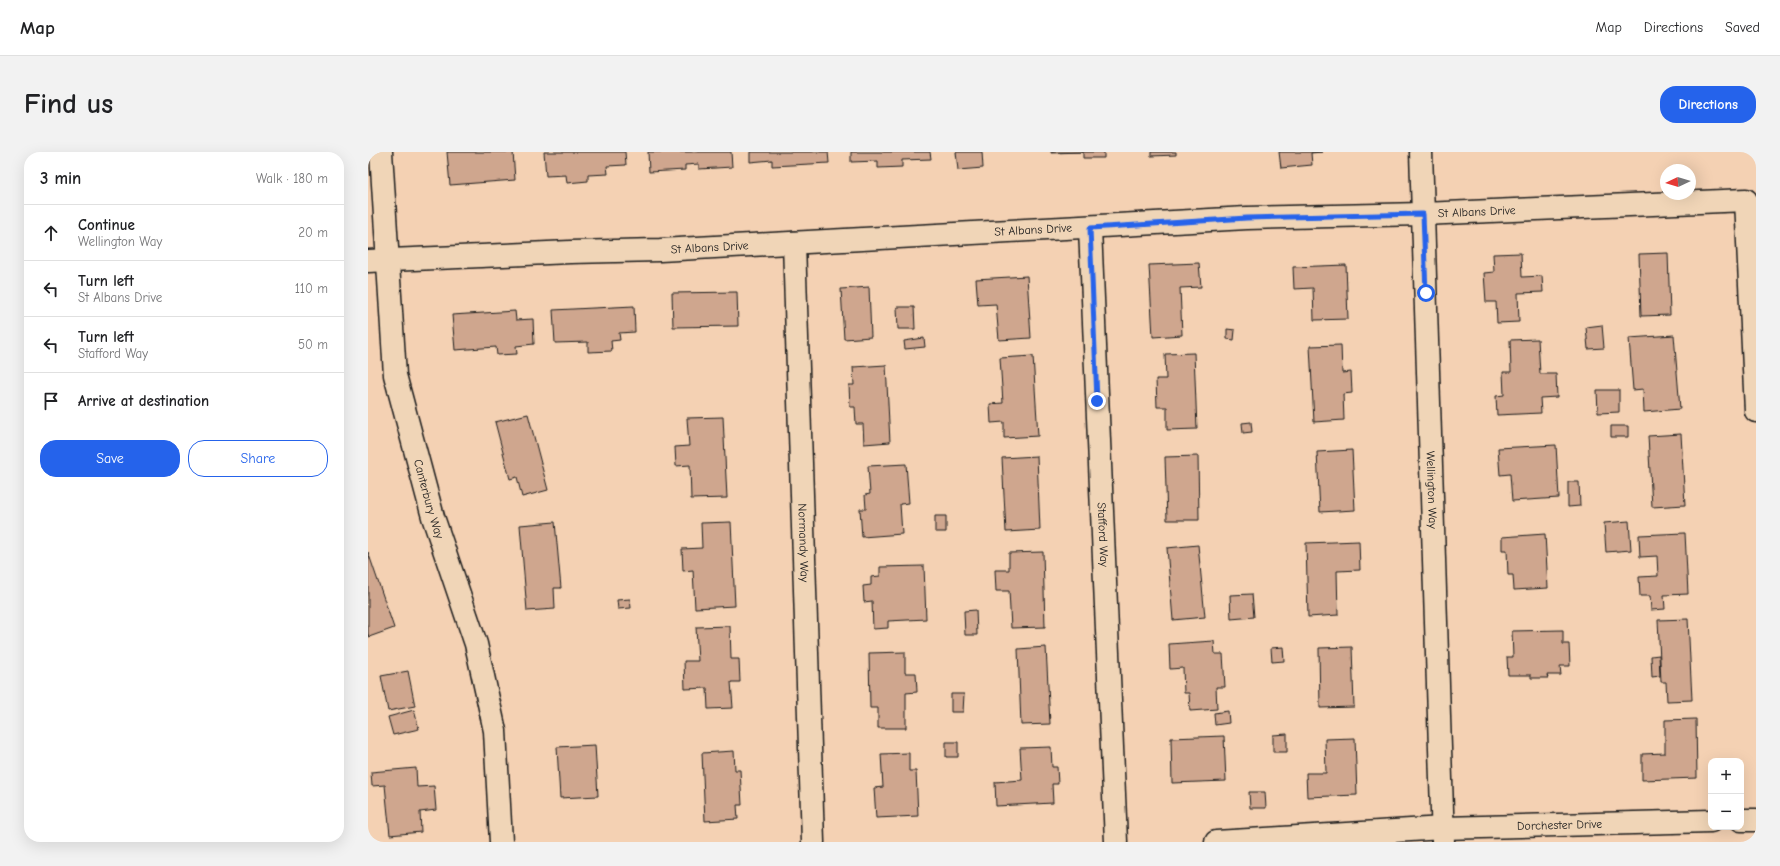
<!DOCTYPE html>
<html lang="en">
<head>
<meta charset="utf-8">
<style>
	body { margin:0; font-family:"Comic Neue",sans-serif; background:#f2f2f2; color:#202124 }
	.controls { position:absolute; right:12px; bottom:12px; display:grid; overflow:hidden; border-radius:8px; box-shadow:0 4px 16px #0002 }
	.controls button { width:36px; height:36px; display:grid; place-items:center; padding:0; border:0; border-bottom:1px solid #e0e0e0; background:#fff; color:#202124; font:20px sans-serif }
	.compass { position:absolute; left:1292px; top:12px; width:36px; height:36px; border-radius:50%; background:#fff; box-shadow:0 4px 16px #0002; rotate:266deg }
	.stop { position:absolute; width:12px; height:12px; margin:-9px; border:3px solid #2563eb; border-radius:50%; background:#fff }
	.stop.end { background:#2563eb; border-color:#fff; box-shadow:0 1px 4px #0008 }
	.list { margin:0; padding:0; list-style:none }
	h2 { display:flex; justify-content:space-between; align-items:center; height:52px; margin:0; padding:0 16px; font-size:17px }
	h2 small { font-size:13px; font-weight:400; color:#757577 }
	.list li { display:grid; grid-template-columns:26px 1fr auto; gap:12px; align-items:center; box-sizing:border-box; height:56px; padding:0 16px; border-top:1px solid #e0e0e0 }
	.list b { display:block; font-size:15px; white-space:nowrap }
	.list p { margin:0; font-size:13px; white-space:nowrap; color:#757577 }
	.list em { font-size:13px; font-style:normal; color:#757577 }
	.actions { display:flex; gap:8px; padding:12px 16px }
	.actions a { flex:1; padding:9px 0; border:1px solid #2563eb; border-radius:16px; text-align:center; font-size:14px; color:#2563eb }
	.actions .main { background:#2563eb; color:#fff }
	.icon { flex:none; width:22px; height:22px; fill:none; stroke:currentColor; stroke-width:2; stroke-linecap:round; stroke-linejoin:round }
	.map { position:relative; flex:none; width:1388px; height:690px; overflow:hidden; border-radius:16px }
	header { display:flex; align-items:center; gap:24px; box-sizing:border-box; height:56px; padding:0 20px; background:#fff; border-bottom:1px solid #e0e0e0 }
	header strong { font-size:19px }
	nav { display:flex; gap:22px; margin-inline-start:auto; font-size:14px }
	.intro { display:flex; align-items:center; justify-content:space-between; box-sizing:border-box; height:96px; padding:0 24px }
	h1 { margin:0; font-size:28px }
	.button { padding:10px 18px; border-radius:16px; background:#2563eb; color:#fff; font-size:14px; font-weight:700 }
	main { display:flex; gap:24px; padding:0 24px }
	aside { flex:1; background:#fff; border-radius:16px; box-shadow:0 4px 16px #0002 }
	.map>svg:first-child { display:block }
	.building { fill:#cfa68e; stroke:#1c1c1c }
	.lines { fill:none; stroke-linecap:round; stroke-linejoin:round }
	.minor-casing { stroke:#1c1c1c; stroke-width:25 }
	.minor { stroke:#f0d5b7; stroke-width:22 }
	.route { stroke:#2563eb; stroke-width:5 }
	.labels { text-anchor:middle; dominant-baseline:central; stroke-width:3; stroke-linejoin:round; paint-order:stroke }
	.street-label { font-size:12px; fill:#1c1c1c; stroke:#f0d5b7 }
</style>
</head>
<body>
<header>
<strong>Map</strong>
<nav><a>Map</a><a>Directions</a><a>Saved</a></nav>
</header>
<div class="intro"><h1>Find us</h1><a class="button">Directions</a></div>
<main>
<aside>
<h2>3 min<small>Walk · 180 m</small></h2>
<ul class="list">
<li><svg class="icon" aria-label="ahead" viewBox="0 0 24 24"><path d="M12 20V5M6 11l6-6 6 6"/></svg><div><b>Continue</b><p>Wellington Way</p></div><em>20 m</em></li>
<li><svg class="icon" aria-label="left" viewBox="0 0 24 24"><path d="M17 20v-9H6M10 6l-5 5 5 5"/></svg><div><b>Turn left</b><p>St Albans Drive</p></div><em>110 m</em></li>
<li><svg class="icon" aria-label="left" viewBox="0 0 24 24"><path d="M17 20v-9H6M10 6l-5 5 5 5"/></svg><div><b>Turn left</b><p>Stafford Way</p></div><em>50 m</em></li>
<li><svg class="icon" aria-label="arrive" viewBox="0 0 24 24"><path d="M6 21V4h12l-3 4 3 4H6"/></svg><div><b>Arrive at destination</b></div></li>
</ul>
<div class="actions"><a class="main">Save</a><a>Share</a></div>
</aside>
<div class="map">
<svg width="1388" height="690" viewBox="0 0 1388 690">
	<rect width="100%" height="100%" fill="#f4d1b3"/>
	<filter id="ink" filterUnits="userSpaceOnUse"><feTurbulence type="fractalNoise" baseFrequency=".025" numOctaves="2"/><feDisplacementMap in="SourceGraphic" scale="8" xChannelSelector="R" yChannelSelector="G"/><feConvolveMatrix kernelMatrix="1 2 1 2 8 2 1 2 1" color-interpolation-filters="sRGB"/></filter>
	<g filter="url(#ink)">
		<path class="building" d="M79 0H145L147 28 82 33Z
			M176 0H257L258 13 239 14 240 22 220 23V29L199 31 198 23 178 24Z
			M280 0H363L364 15 331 17V12L317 13V18L281 20Z
			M382 0H460L461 11 404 14V8L382 10Z
			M483 0H562L563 7 534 8V15L510 16V9L483 10Z
			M588 0H614L615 16 590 18Z
			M683 0H736V6H715V0L683 1Z
			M783 0H808V3L783 4Z
			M911 0H954L943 1 944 13 913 16Z
			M1153 101 1154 125 1174 124 1175 140 1150 141 1151 170 1129 171 1128 150H1118L1116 121 1126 120 1125 102Z
			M1300 101 1302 163 1273 164 1271 102Z
			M831 111 833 135 812 136 814 183 785 185 781 113Z
			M978 113 980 167 946 168 945 136 926 137 925 115Z
			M659 124 663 186 631 188 628 152 610 153 608 127Z
			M501 135 503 185 476 187 473 137Z
			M369 140 370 174 305 175 304 141Z
			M266 154 267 180 251 181 252 188 243 189 244 199 220 200V190L187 191 185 158Z
			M529 155H546L547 177H530Z
			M147 159 148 168 165 167 166 192 148 194 149 202 129 203 128 195 87 198 84 163Z
			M1234 173 1236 196 1220 197 1218 175Z
			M859 177 867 178 866 188 859 187Z
			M1306 183 1312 257 1276 260 1275 237 1265 238 1261 186Z
			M556 186 557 195 537 197 536 189Z
			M1170 187 1172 222H1188L1189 245 1172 246 1173 261 1129 263 1128 244 1136 243 1135 220H1143L1142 188Z
			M973 193 974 221 983 220 984 241 975 242 976 268 946 270 942 194Z
			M826 201 829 277 799 278V255H789L788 227H798L797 202Z
			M665 204 670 284 636 286V270L623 271 622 252 635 251 632 206Z
			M518 213 522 290 496 292 495 272H488L487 255H482L481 233H486L485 215Z
			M1229 238H1251V260L1230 261Z
			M160 262 180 338 154 345 149 325 142 327 127 270Z
			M355 265 359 346 323 347 322 313 308 314 307 295 321 294 319 266Z
			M883 270 884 280 875 281 874 271Z
			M1243 274H1260V285H1243Z
			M1313 282 1317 353 1284 355 1280 284Z
			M1188 293 1191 346 1144 349 1142 322 1132 323 1130 296Z
			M984 298 987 358 952 360 949 300Z
			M669 304 672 378 638 380 634 306Z
			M830 304 831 368H799L797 305Z
			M538 312 541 351 532 352 534 382 494 385 492 357H498L497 343 502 342 500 314Z
			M1200 330H1211L1212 354 1200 355Z
			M567 364H578V380H567Z
			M1261 369 1263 398 1238 400 1236 371Z
			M187 370 193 436H186L187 457 159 459 152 373Z
			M363 370 367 454 327 456 325 418 315 419 314 397 334 396 333 371Z
			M1317 381 1320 442 1296 443 1297 457 1283 458 1282 444H1272L1271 425 1290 424 1289 404 1272 405 1271 383Z
			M1177 382 1180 436 1146 438 1145 423H1140L1139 398H1134V385Z
			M991 389 992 418 969 419 970 463 940 465 938 391Z
			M830 393 837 465 805 468 799 396Z
			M0 400 26 476 1 485 0 481Z
			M675 400 677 475 643 476 641 439H628L627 418H641V401Z
			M556 414 558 467 520 469V476L505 477 504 449 496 450 495 434 503 433V425L512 424V415Z
			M884 442 886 465 863 467 862 443Z
			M262 447 263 456 250 457 249 448Z
			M608 458 609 483H597L596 459Z
			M1320 467 1324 548 1299 549 1298 530H1293L1290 468Z
			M362 474 363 507H371L372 530H363L365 556 340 557 339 536 317 537 316 509H330L328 475Z
			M1195 478V492H1201L1202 514H1192L1193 523H1179L1180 526H1163V523H1140L1139 505H1145L1144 479Z
			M846 489 847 502H855L857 535H848L849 557 822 559 821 541H816L815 516 802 517 801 492Z
			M678 495 682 572 653 573 650 497Z
			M915 495 916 509 904 510 903 496Z
			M984 495 986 555 952 556 951 496Z
			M537 500V521H548L549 540 538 541V576H510V556H502L501 501Z
			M1291 503 1292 524 1284 525 1283 504Z
			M40 519 47 554 20 559 13 524Z
			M583 542H596L595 560H583Z
			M46 558 51 577 25 583 20 565Z
			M860 559 861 571 847 573 846 561Z
			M1328 567 1329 626 1274 628V602L1297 601V568Z
			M919 582V600H905V583Z
			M856 584 858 629 804 631 803 586Z
			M987 586 989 643 939 645 938 621H958L957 587Z
			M578 590H590V605H578Z
			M227 593 230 644 192 646 189 595Z
			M683 595 684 615H689L690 632H684L685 651 628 654 627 630 654 628 652 596Z
			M366 599 367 618H372L374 653H369L370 667 337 669 334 601Z
			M541 601V619H548L550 664 508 666 506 636 515 635 513 602Z
			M48 616 49 635 66 634 68 658 52 660 53 680 22 683 17 633 4 634 3 620Z
			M881 640H897L898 656H882Z"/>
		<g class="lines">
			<g class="minor-casing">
				<g id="minor">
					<path id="s1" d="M13 0 27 223 65 365 108 492 127 579 133 690"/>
					<path id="s2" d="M1053 0 1075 690"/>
					<path id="s3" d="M722 76 748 690"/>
					<path id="s4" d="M426 91 445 690"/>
					<path id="s5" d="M0 109 202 100 292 98 879 66 1055 62 1378 48 1388 259"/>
					<path d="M1373 668H1388"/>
					<path id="s6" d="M848 690 1075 676 1343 669"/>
				</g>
			</g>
			<use href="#minor" class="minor"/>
		</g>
	</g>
	<g class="lines" filter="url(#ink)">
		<path class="route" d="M729 249 722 76 879 66 1055 62 1058 141"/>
	</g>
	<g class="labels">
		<g class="street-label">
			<text stroke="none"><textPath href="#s5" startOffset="1110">St Albans Drive</textPath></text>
			<text stroke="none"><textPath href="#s5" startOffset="666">St Albans Drive</textPath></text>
			<text stroke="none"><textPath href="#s5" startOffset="342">St Albans Drive</textPath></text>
			<text stroke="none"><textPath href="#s2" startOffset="338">Wellington Way</textPath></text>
			<text stroke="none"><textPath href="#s1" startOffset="352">Canterbury Way</textPath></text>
			<text stroke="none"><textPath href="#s3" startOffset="307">Stafford Way</textPath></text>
			<text stroke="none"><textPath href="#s4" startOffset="300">Normandy Way</textPath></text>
			<text stroke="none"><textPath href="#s6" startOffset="344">Dorchester Drive</textPath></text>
		</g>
	</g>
</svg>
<div class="controls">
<button>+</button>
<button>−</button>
</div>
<svg class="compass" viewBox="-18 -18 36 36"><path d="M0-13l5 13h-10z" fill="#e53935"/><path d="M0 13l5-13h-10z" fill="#757577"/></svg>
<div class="stop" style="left:1058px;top:141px"></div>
<div class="stop end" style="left:729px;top:249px"></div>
</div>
</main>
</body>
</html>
